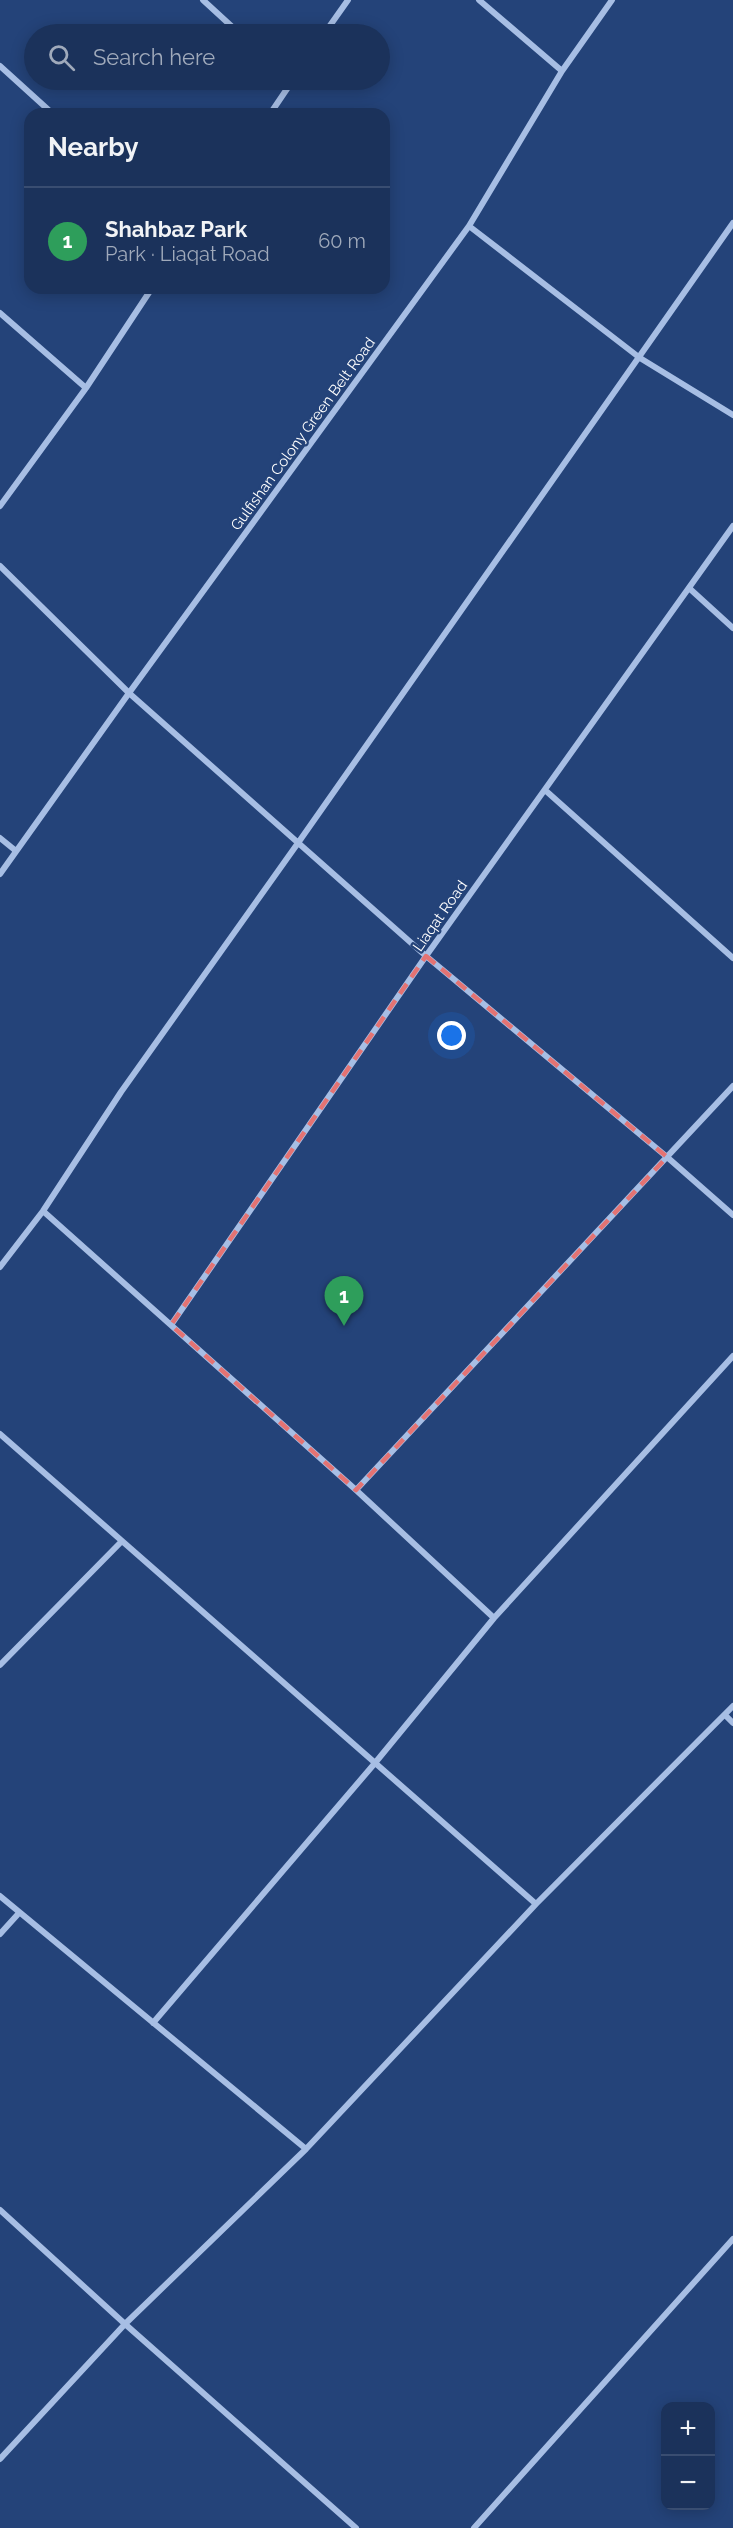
<!DOCTYPE html>
<html lang="en">
<head>
<meta charset="utf-8">
<style>
	body { margin:0; font-family:Raleway,sans-serif; background:#243a61; color:#f1f3f6 }
	.controls { position:absolute; right:18px; bottom:18px; display:grid; overflow:hidden; border-radius:12px; box-shadow:0 3px 15px #0003 }
	.controls button { width:54px; height:54px; display:grid; place-items:center; padding:0; border:0; border-bottom:2px solid #394d71; background:#1b325b; color:#f1f3f6; font:30px sans-serif }
	.you { position:absolute; left:452px; top:1036px; width:21px; height:21px; margin:-15px; border:4px solid #fff; border-radius:50%; background:#1a73e8; box-shadow:0 0 0 9px #1a73e833 }
	.badge { display:grid; place-items:center; width:39px; height:39px; border-radius:50%; background:#95b2f1; color:#fff; font-size:20px; font-weight:700 }
	.pin { position:absolute; translate:-50% -50px; filter:drop-shadow(0 2px 3px #0008) }
	.pin::after { content:''; position:absolute; top:32px; width:21px; height:18px; background:inherit; clip-path:polygon(0 0,100% 0,50% 100%) }
	.list { margin:0; padding:0; list-style:none }
	h2 { display:flex; justify-content:space-between; align-items:center; height:78px; margin:0; padding:0 24px; font-size:26px }
	h2 small { font-size:20px; font-weight:400; color:#a0aabb }
	.list li { display:grid; grid-template-columns:39px 1fr auto; gap:18px; align-items:center; box-sizing:border-box; height:108px; padding:0 24px; border-top:2px solid #394d71 }
	.list b { display:block; font-size:22px; white-space:nowrap }
	.list p { margin:0; font-size:20px; white-space:nowrap; color:#a0aabb }
	.list em { font-size:20px; font-style:normal; color:#a0aabb }
	.icon { flex:none; width:33px; height:33px; fill:none; stroke:currentColor; stroke-width:2; stroke-linecap:round; stroke-linejoin:round }
	.map { position:relative; flex:none; width:733px; height:2528px; overflow:hidden }
	.search { position:absolute; background:#1b325b; box-shadow:0 3px 15px #0003; left:24px; top:24px; width:366px; height:66px; display:flex; align-items:center; gap:15px; box-sizing:border-box; padding:0 21px; border-radius:33px; color:#a0aabb; font-size:22px }
	.panel { position:absolute; background:#1b325b; box-shadow:0 3px 15px #0003; left:24px; top:108px; width:366px; height:186px; border-radius:18px }
	.map>svg:first-child { display:block }
	.lines { fill:none; stroke-linecap:round; stroke-linejoin:round }
	.minor { stroke:#a7bee4; stroke-width:6 }
	.marked { fill:none; stroke:#e47373; stroke-width:4.5; stroke-dasharray:12 8; stroke-linejoin:round }
	.labels { text-anchor:middle; dominant-baseline:central; stroke-width:4.5; stroke-linejoin:round; paint-order:stroke }
	.street-label { font-size:15px; fill:#fff; stroke:#244379 }
</style>
</head>
<body>
<div class="map">
<svg width="733" height="2528" viewBox="0 0 733 2528">
	<rect width="100%" height="100%" fill="#244379"/>
	<g class="lines">
		<path class="minor" d="M203 0 240 34
			M479 0 562 71
			M324 34 348 0
			M0 66 53 114
			M270 114 293 80
			M469 226 640 358 733 415
			M0 313 86 388
			M0 506 86 388 152 288
			M0 566 129 693 426 956 667 1157 733 1215
			M689 588 733 628
			M545 790 733 958
			M0 838 16 851
			M0 874 129 693 469 226 562 71 612 0
			M43 1211 356 1490 494 1618
			M0 1267 43 1211 121 1092 298 843 733 223
			M171 1325 426 956 733 526
			M0 1434 536 1904
			M356 1490 733 1086
			M0 1665 122 1541
			M725 1715 733 1723
			M0 1896 306 2149
			M0 1934 19 1913
			M153 2023 375 1763 494 1618 733 1356
			M0 2210 125 2324 356 2528
			M0 2459 125 2324 306 2149 536 1904 733 1706
			M474 2528 733 2239"/>
	</g>
	<path class="marked" d="M426 956 667 1157 356 1490 171 1325Z"/>
	<g class="labels">
		<g class="street-label">
			<text transform="translate(303 434) rotate(-54)">Gulfishan Colony Green Belt Road</text>
			<text transform="translate(440 916) rotate(-55)">Liaqat Road</text>
		</g>
	</g>
</svg>
<div class="controls">
<button>+</button>
<button>−</button>
</div>
<div class="you"></div>
<div class="pin badge" style="left:344px;top:1326px;background:#2e9e5b">1</div>
<div class="search"><svg class="icon" aria-label="search" viewBox="0 0 24 24"><circle cx="10" cy="10" r="6"/><path d="M15 15l6 6"/></svg>Search here</div>
<section class="panel">
<h2>Nearby<small></small></h2>
<ul class="list">
<li><span class="badge" style="background:#2e9e5b">1</span><div><b>Shahbaz Park</b><p>Park · Liaqat Road</p></div><em>60 m</em></li>
</ul>
</section>
</div>
</body>
</html>
